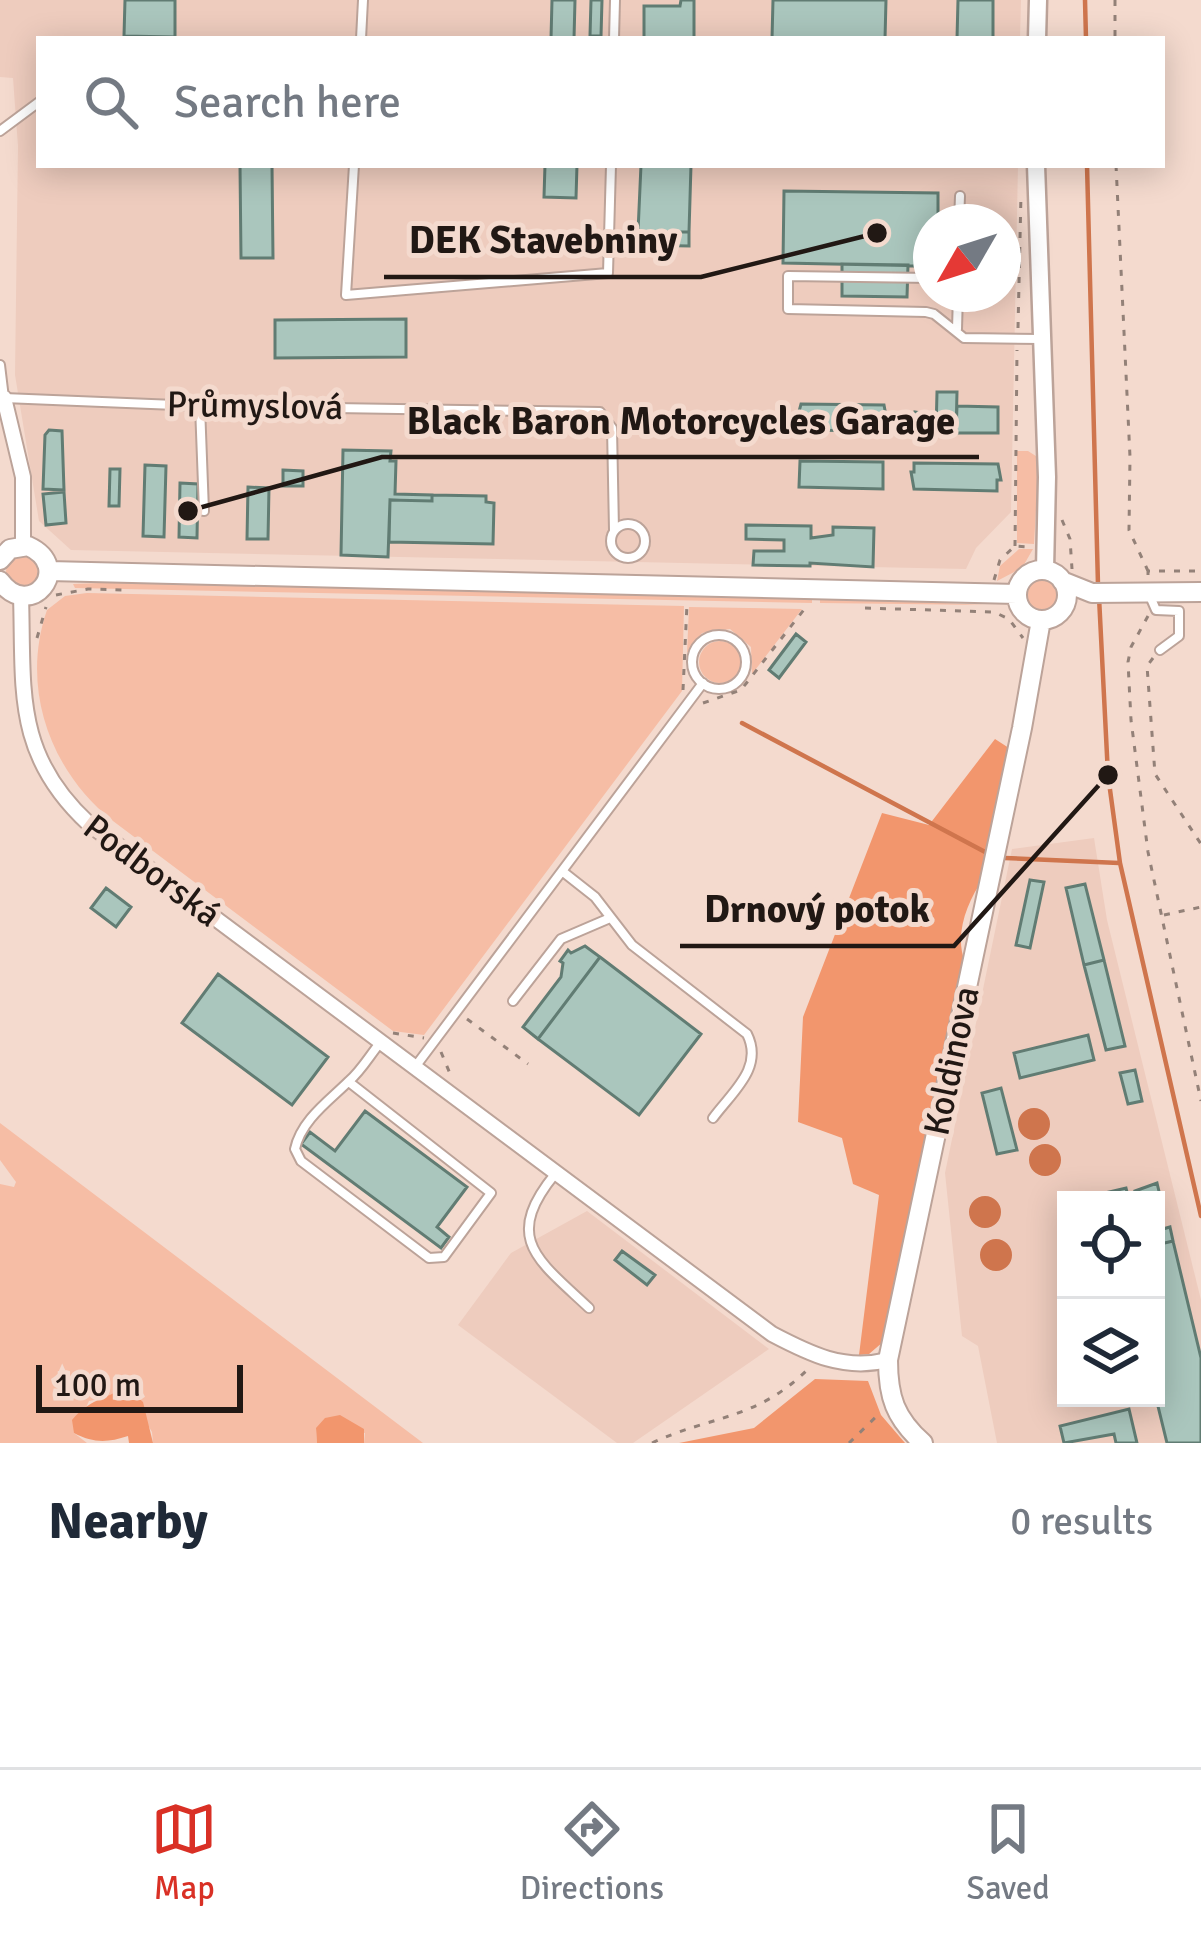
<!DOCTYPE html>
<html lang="en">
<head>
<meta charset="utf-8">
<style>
	body { margin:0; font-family:Signika,sans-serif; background:#f6f6f7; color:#1f2937 }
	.controls { position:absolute; right:36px; bottom:36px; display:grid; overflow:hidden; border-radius:0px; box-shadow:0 6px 30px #0003 }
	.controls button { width:108px; height:108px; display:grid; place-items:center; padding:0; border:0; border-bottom:3px solid #e0e1e3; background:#fff; color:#1f2937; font:60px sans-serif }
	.compass { position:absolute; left:913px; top:204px; width:108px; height:108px; border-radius:50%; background:#fff; box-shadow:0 6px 30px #0003; rotate:231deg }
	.scale { position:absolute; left:36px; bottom:30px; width:207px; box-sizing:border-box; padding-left:12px; border:6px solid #211814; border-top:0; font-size:33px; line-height:42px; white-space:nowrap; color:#211814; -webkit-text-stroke:9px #f4dace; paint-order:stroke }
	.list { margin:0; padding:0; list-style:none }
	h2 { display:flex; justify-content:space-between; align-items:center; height:156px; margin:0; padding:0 48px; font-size:51px }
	h2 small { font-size:39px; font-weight:400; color:#747a83 }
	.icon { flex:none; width:66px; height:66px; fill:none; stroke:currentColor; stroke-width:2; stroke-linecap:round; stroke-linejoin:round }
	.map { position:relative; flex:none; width:1201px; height:1443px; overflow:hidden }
	.search { position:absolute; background:#fff; box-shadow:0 6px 30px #0003; left:36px; right:36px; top:36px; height:132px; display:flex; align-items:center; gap:30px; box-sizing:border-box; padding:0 42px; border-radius:0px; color:#747a83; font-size:45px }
	.sheet { height:324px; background:#fff }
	nav { display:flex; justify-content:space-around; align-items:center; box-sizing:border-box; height:168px; border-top:3px solid #e0e1e3; background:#fff; font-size:33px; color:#747a83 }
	nav a { display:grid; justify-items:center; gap:6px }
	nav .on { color:#d93025 }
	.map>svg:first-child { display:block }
	.built { fill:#eeccbe; fill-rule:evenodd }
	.green { fill:#f6bda5 }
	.forest { fill:#f2966d }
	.water { fill:#cf754d }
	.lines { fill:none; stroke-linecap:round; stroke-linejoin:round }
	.stream { stroke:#cf754d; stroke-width:4.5 }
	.building { fill:#aac6bd; stroke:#617c73; stroke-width:3 }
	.service-casing { stroke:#bca399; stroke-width:12 }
	.minor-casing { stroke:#bca399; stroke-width:18 }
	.tertiary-casing { stroke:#bca399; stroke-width:21 }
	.secondary-casing { stroke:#bca399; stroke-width:22 }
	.path { stroke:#938178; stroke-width:3; stroke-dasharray:6 9; stroke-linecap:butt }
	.service { stroke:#fff; stroke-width:8 }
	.minor { stroke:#fff; stroke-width:14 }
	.tertiary { stroke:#fff; stroke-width:16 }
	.secondary { stroke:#fff; stroke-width:18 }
	.labels { text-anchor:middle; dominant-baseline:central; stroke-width:10; stroke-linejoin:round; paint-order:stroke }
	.street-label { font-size:36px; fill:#211814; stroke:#f4dace }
	.leader { fill:none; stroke:#211814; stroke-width:4.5 }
	.callout-dot { fill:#211814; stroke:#f4dace; stroke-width:4.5 }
	.callout-label { font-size:39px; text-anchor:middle; font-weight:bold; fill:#211814; stroke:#f4dace; stroke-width:10; stroke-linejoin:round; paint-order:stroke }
</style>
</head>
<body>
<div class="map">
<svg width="1201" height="1443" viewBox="0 0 1201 1443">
	<rect width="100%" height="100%" fill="#f4dace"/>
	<path class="built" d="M0 0H1021L1020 39H39V165H1018L1011 512 976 548 966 569 71 550 39 521 15 375 18 146 13 78 0 77ZM931 222H1003V294H931Z
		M1094 838 1107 920 1201 1300V1443H997L978 1346 962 1336 945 1173 1012 849ZM1066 1200H1156V1398H1066Z
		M587 1211 769 1349 633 1443H617L458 1325 511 1253Z"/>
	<path class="green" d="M1017 451H1028L1039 458 1034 544 1017 543Z
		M1019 549H1033L1022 568 997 581 1000 566Z
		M6 572a16 16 0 1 1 32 0a16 16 0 1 1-32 0Z
		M1024 595a17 17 0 1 1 34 0a17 17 0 1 1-34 0Z
		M127 582 812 597V603L75 588 73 584Z
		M87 593 684 606 682 691 424 1035 393 1031 113 821C50 771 20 688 47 610L65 596Z
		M820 597 985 605 820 603Z
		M689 607 802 609 752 674 751 647 730 629 702 633 687 653Z
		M699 662a21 21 0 1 1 42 0a21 21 0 1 1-42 0Z
		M0 1123 423 1443H364L365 1433 316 1428 317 1443H153L152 1432 126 1388 109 1397 89 1401 74 1433 87 1443H0V1184L14 1187 16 1182 0 1160Z"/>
	<path class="forest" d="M995 739 1012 750 983 879C967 902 954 935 965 962L883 1342 869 1354 859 1355 879 1195 853 1184 842 1138 798 1122 803 1017 882 813 929 825Z
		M815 1379 868 1381 881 1415 905 1443H679L754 1428Z
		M126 1387 143 1402 153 1443H129L128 1436C107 1443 93 1443 74 1433L72 1420C90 1399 103 1400 126 1387Z
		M340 1415 364 1429V1443H317L316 1428 325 1418Z"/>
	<path class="water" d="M1018 1124a16 16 0 1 1 32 0a16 16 0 1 1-32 0Z
		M1029 1160a16 16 0 1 1 32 0a16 16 0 1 1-32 0Z
		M969 1212a16 16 0 1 1 32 0a16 16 0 1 1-32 0Z
		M980 1255a16 16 0 1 1 32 0a16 16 0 1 1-32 0Z"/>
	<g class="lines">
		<path class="stream" d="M1085 0 1086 39
			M1087 165 1098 585
			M1099 597 1108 775 1120 863 1201 1216
			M742 723 987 853
			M1005 858 1119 863"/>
	</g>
	<path class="building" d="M125 0H175V37L124 36Z
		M552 0H575L574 39H551Z
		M591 0H602L601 36H590Z
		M681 0H694V39H644V6H680Z
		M773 0H886L885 39H772Z
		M958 0H993V39H957Z
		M240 165H272L273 258H241Z
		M545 165H577L576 198 544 197Z
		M641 165H691L689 232H638Z
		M784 191 938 193V222H931V266L783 263Z
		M638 232H689V246L638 245Z
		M842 264 908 265 907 297 842 296Z
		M406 319V357L275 358V320Z
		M937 392H957L956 433 936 432Z
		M801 404 884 405 887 421H884L883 431 800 430 801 419H797Z
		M957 406 998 407V433H956Z
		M915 412 927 414V432H915Z
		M49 430 62 431 64 490 43 489 45 435Z
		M343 450 391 451 390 461H396L395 494 432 495V501L390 500 388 557 341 555Z
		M800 461 883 462V489L799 487Z
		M914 463 998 464 1001 480H997V491L914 489 911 472H914Z
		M145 465 166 466 164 537 143 536Z
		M110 469H120L119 506H109Z
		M283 470 303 471V486H283Z
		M180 483 198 484 197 538 179 537Z
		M248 487 269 488 268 539H247Z
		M64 492 66 523 46 525 43 494Z
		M432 495 486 496V502L494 503 493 544 389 542 390 500 432 501Z
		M746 525 811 526V538L833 535V527L874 528 873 567 810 563V566L753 565 754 551H784V540L746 539Z
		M796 634 806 642 779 678 769 670Z
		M1030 880 1044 882 1030 948 1016 945Z
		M1085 884 1104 960 1084 965 1066 888Z
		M106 888 131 907 116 927 91 908Z
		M585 946 600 957 538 1039 523 1027 561 977 563 963 560 961 568 950 571 953Z
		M600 957 701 1034 639 1115 538 1039Z
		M1104 960 1125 1046 1106 1050 1084 965Z
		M218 974 328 1057 292 1105 182 1023Z
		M1088 1035 1094 1060 1020 1078 1014 1053Z
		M1135 1070 1142 1101 1128 1104 1120 1073Z
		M1001 1088 1017 1150 997 1154 982 1093Z
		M365 1111 467 1187 437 1227 449 1237 441 1248 301 1144 310 1132 335 1151Z
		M1157 1183 1162 1204 1138 1200 1135 1191Z
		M1126 1188 1129 1200H1102L1101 1194Z
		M1170 1227 1173 1241 1156 1245V1231Z
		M1173 1241 1201 1358V1443H1167L1156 1398V1245Z
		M622 1251 655 1275 647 1285 615 1260Z
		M1129 1409 1137 1443H1116L1114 1434 1064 1443 1060 1426Z"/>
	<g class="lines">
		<g class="service-casing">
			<path id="service" d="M361 39 363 0
				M614 39 615 0
				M0 131 39 102
				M354 165 346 295 608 273 611 165
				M959 222 960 196
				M931 278 788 276V309L926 312 934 314 964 338 1041 339
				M957 329 958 294
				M0 365 4 398 200 406 600 412 612 428 614 530
				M200 406 204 511
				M611 541a17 17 0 1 1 34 0a17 17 0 1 1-34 0Z
				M1149 594 1156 610 1179 611V636L1160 650
				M692 662a27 27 0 1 1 54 0a27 27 0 1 1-54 0Z
				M562 871 595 897 632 945 747 1034C764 1068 732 1092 713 1118
				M513 1001 561 939 610 918
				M415 1067 703 683
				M349 1082 491 1193 444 1257 429 1258 301 1161 295 1149C301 1120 330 1100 349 1081 361 1071 370 1055 380 1043
				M555 1174C502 1239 538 1260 589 1308"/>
		</g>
		<g class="minor-casing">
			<path id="minor" d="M0 398H4L23 477V545
				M21 596C24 689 13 754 89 824L772 1334C810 1354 844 1371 888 1360"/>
		</g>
		<g class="tertiary-casing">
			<path id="tertiary" d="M1037 39 1038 0
				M1036 165 1047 477 1045 570"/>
		</g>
		<g class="secondary-casing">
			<path id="secondary" d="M0 560 10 549 28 546C75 567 30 622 0 581
				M1017 595a25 25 0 1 1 50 0a25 25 0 1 1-50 0Z
				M49 571 1017 594
				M1062 581 1092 593 1201 592
				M923 1443C895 1418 888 1397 888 1360L1022 728 1041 620"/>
		</g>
		<path class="path" d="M1115 0V39
			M1116 165 1130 457 1129 530 1148 571
			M1018 328 1021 194
			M1062 520 1070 539 1072 569
			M1015 546 1017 350
			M1148 575V571H1201
			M994 580 1000 560 1015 546 1030 547
			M56 595 88 589 123 590
			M865 608 994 612 1009 619 1023 638
			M1148 616 1131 647 1128 662 1131 720 1148 852 1201 1101
			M37 638 46 607
			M1153 658 1147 666 1155 774 1201 844
			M683 690 687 604
			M703 703 741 690 806 607
			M1164 915 1201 907
			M467 1019 528 1064
			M393 1033 424 1038
			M441 1052 451 1076
			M652 1443C712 1415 757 1420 808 1369
			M849 1443 881 1412"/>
		<use href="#service" class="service"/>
		<use href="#minor" class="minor"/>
		<use href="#tertiary" class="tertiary"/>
		<use href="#secondary" class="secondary"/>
	</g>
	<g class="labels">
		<g class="street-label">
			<text transform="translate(255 406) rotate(1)">Průmyslová</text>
			<text transform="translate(152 871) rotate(37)">Podborská</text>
			<text transform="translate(952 1061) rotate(-78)">Koldinova</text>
		</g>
	</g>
	<path class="leader" d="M877 233L701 277H384M188 511L382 457H979M1108 775L954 946H680"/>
	<g class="callout-dot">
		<circle cx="877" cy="233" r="12"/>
		<circle cx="188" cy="511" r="12"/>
		<circle cx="1108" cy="775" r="12"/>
	</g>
	<g class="callout-label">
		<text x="543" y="253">DEK Stavebniny</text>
		<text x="681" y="434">Black Baron Motorcycles Garage</text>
		<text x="817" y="922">Drnový potok</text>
	</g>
</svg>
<div class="controls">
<button><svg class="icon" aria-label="locate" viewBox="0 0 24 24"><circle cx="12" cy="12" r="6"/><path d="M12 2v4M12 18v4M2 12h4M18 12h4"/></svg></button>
<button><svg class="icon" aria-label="layers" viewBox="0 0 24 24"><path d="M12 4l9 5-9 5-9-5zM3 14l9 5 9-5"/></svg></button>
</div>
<svg class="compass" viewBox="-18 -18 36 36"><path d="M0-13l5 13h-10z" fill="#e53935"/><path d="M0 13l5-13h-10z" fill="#747a83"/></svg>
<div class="scale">100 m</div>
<div class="search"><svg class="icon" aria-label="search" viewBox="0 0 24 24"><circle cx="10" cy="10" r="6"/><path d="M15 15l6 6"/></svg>Search here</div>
</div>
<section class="sheet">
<h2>Nearby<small>0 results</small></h2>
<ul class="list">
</ul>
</section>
<nav>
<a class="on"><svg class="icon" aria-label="map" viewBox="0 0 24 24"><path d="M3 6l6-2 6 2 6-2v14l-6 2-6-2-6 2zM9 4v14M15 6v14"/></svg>Map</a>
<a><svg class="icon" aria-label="directions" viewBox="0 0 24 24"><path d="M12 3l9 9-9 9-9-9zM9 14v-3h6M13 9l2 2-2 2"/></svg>Directions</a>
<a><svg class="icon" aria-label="saved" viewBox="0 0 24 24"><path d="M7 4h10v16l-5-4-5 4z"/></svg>Saved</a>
</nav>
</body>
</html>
